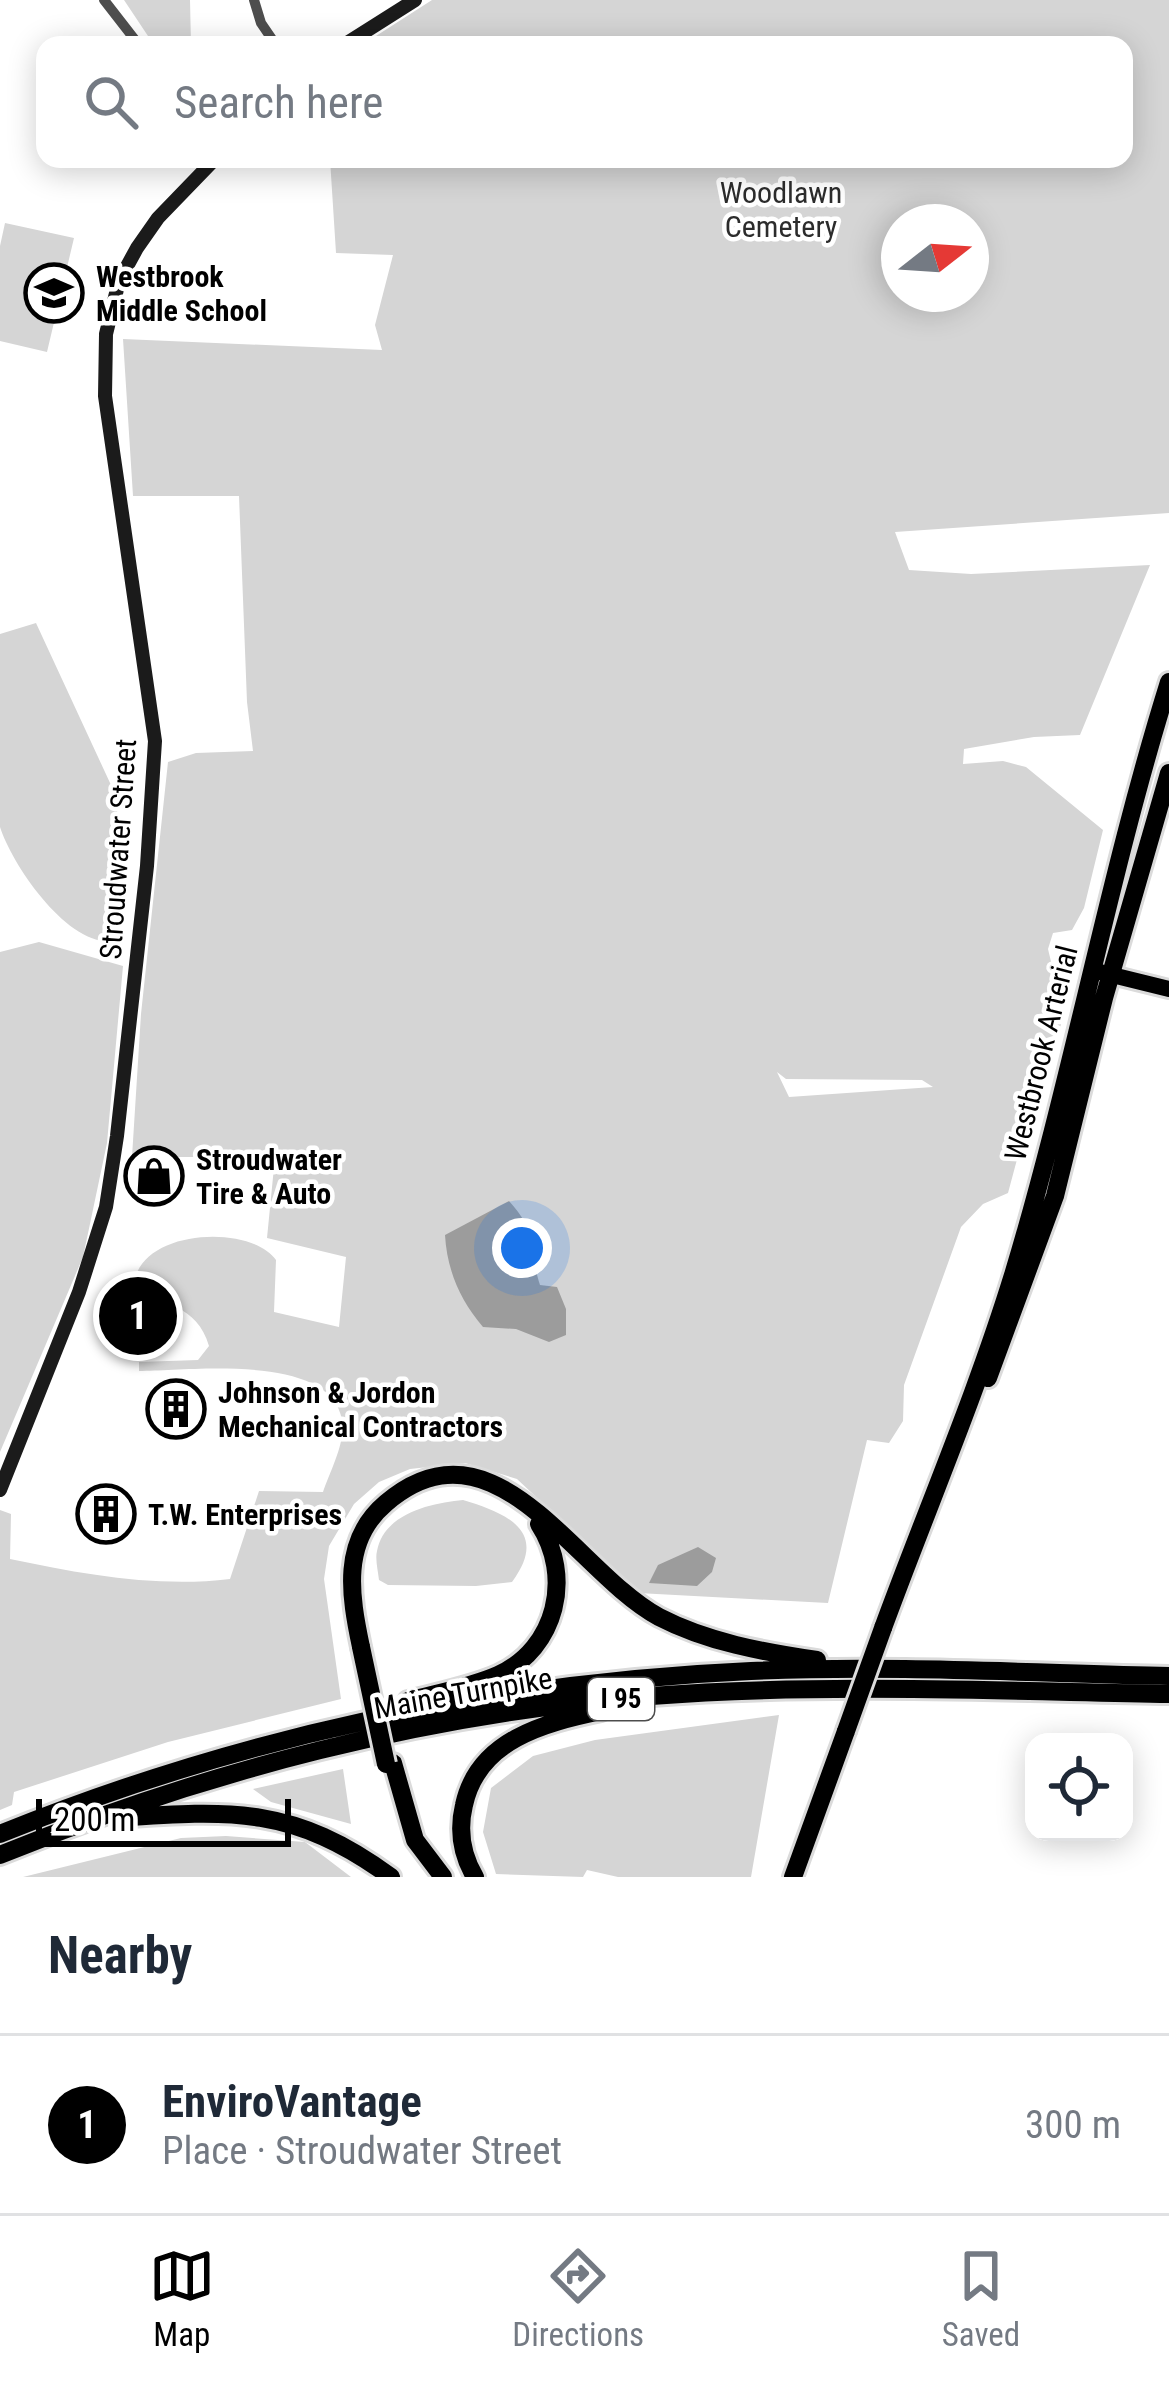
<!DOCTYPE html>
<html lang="en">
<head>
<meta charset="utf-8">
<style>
	body { margin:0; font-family:"Roboto Condensed",sans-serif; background:#f6f6f7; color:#1f2937 }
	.controls { position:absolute; right:36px; bottom:36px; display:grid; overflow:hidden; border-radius:24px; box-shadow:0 6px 30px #0003 }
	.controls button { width:108px; height:108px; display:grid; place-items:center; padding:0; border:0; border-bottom:3px solid #e0e1e3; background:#fff; color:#1f2937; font:60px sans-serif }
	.compass { position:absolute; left:881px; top:204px; width:108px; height:108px; border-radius:50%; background:#fff; box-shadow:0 6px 30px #0003; rotate:73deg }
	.scale { position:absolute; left:36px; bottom:30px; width:255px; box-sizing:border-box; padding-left:12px; border:6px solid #000; border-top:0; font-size:33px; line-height:42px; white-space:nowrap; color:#000; -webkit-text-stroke:9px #fff; paint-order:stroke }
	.you { position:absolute; left:522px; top:1248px; width:42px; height:42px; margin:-30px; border:9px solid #fff; border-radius:50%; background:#1a73e8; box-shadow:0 0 0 18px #1a73e833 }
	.badge { display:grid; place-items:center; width:78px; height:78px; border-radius:50%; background:#000; color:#fff; font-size:39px; font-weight:700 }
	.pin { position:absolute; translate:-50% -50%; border:6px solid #fff; box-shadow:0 3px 12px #0006 }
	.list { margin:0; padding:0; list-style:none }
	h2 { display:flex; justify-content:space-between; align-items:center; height:156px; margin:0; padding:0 48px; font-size:51px }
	h2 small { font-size:39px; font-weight:400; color:#747a83 }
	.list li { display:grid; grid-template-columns:78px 1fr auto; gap:36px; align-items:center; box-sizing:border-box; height:180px; padding:0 48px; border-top:3px solid #e0e1e3 }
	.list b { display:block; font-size:45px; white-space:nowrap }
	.list p { margin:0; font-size:39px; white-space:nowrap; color:#747a83 }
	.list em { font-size:39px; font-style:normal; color:#747a83 }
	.icon { flex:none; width:66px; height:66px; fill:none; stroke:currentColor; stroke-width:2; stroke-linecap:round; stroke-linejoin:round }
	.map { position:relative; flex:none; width:1169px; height:1877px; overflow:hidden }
	.search { position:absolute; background:#fff; box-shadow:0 6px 30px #0003; left:36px; right:36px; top:36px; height:132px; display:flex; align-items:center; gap:30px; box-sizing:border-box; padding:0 42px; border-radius:24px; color:#747a83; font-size:45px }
	.sheet { height:336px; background:#fff }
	nav { display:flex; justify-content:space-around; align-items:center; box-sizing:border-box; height:168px; border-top:3px solid #e0e1e3; background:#fff; font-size:33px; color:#747a83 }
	nav a { display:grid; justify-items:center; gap:6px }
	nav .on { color:#000 }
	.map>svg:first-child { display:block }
	.green { fill:#d5d5d5; fill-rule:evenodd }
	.water { fill:#9c9c9c }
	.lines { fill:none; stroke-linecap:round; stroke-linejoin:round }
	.primary-casing { stroke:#dbdbdb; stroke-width:22 }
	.highway-casing { stroke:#dbdbdb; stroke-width:24 }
	.street { stroke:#4e4e4e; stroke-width:10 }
	.secondary { stroke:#1b1b1b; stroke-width:14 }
	.primary { stroke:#000; stroke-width:16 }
	.highway { stroke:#000; stroke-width:18 }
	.highway-bridge-casing { stroke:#dbdbdb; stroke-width:24; stroke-linecap:butt }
	.highway-bridge { stroke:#000; stroke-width:18 }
	.labels { text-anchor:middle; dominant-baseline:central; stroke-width:9; stroke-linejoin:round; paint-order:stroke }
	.shield { fill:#fff; stroke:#4c4c4c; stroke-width:3 }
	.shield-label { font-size:27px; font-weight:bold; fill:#000 }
	.park-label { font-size:30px; fill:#2c2c2c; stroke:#fff }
	.poi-label { font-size:30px; font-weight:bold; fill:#000; stroke:#fff; text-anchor:start }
	.street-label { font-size:30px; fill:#000; stroke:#fff }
</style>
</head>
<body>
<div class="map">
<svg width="1169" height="1877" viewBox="0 0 1169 1877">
	<rect width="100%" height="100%" fill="#fff"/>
	<path class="green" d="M124 0H190L191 45H154Z
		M432 0H1169V513L895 532 909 570 971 574 1150 565 1080 735 1034 737 964 749 963 764 1003 761 1026 767 1103 830 1084 908 1072 930 1053 933 1048 949 1064 1016 1029 1115 1008 1193 983 1204 961 1227 904 1385 903 1421 889 1443 867 1440 828 1603 638 1593 517 1479 465 1463 410 1469 379 1482 354 1504 329 1546 324 1579 341 1699 168 1742 14 1792 12 1805 0 1810V1510L11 1514 10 1559C82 1574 157 1588 230 1579L259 1491 323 1492C330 1471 346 1442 342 1420 331 1352 188 1371 139 1371V1362L198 1360 209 1346C197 1304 162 1306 134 1286 137 1229 250 1223 276 1260L274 1312 339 1327 346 1257 267 1238 275 1157H132L141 1014 168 762 196 753 253 751 247 702 239 496H133L123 339 382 350 375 325 393 255 336 253 330 159H1124V45H362ZM899 222H971V294H899ZM777 1072 786 1079 922 1080 933 1087 789 1097Z
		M5 223 74 238 47 352 0 341V246Z
		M36 623 117 798 119 934 115 941C69 949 12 865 0 827V634Z
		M39 942 123 966 107 1143 83 1257 0 1452V952Z
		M463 1500C506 1513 550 1531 512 1582L476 1586 388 1585 379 1580C378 1571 375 1559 377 1551 384 1513 432 1503 463 1500Z
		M779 1715 751 1877H618L587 1870 583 1877 496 1874 483 1832 491 1788 533 1756 595 1740Z
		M343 1769 351 1824 271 1802 253 1789Z
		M226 1836 305 1842 351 1877H23L181 1838Z"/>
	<path class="water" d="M509 1201C540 1235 527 1245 540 1285L557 1287 566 1309V1335L549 1342 516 1329 483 1327C460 1300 447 1270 445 1235Z
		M698 1547 716 1558 712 1572 697 1586 649 1583 658 1565Z"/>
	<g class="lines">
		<g class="primary-casing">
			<path id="primary" d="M1100 972 1169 989"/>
		</g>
		<g class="highway-casing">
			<path id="highway" d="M988 1378 1055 1196 1104 998 1169 773
				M883 1628C926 1511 976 1395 1013 1275 1072 1080 1108 877 1169 682
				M361 1647C350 1595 341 1541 386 1503 495 1410 575 1572 659 1617 707 1642 763 1652 817 1660
				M408 1701C438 1693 471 1687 498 1675 557 1648 573 1576 539 1524
				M393 1763 415 1840 443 1877
				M117 1818C232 1810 294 1806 391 1877
				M0 1834C239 1737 494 1682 751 1671 890 1665 1030 1673 1169 1676
				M0 1855C206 1771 428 1713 651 1696 823 1683 997 1691 1169 1694
				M475 1877C462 1855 458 1830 464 1805 478 1740 544 1723 601 1711
				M793 1877 846 1731"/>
		</g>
		<path class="street" d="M104 0 139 45
			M254 0 261 23 276 45"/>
		<path class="secondary" d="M344 45 415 0
			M0 1490 79 1292 106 1207 117 1136 147 866 155 741 105 396 106 334 119 281 137 248 158 218 215 159"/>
		<use href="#primary" class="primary"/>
		<use href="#highway" class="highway"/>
		<g class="highway-bridge-casing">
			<path id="highway-bridge" d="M361 1647 386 1764
				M846 1731 883 1628"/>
		</g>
		<use href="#highway-bridge" class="highway-bridge"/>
	</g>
	<defs>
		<g id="school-ring" transform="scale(3)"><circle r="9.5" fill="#fff" stroke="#000" stroke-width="1.5"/><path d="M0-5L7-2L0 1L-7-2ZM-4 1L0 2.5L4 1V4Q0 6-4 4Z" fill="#000"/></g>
		<g id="shop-ring" transform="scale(3)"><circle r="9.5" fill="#fff" stroke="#000" stroke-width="1.5"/><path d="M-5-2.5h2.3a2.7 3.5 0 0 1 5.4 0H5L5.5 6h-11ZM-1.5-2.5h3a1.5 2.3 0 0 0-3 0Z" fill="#000"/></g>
		<g id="building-ring" transform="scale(3)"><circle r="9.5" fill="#fff" stroke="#000" stroke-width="1.5"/><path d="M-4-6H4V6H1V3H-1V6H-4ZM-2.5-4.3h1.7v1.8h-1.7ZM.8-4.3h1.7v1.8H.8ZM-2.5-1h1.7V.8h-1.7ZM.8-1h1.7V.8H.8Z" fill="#000"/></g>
	</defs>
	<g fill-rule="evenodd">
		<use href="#school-ring" x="54" y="293"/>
		<use href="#shop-ring" x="154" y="1176"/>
		<use href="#building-ring" x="176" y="1409"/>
		<use href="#building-ring" x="106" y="1514"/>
	</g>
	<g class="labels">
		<rect class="shield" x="588" y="1678" width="66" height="42" rx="9"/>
		<g class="shield-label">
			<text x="621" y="1699">I 95</text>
		</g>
		<g class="park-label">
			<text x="781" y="192">Woodlawn<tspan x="781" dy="34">Cemetery</tspan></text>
		</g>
		<g class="poi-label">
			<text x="96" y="276">Westbrook<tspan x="96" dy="34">Middle School</tspan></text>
			<text x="196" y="1159">Stroudwater<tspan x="196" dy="34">Tire &amp; Auto</tspan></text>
			<text x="218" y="1392">Johnson &amp; Jordon<tspan x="218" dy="34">Mechanical Contractors</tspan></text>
			<text x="148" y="1514">T.W. Enterprises</text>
		</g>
		<g class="street-label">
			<text transform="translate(118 849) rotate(-86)">Stroudwater Street</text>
			<text transform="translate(1041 1053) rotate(-76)">Westbrook Arterial</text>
			<text transform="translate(463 1693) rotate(-10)">Maine Turnpike</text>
		</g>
	</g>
</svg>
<div class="controls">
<button><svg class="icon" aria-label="locate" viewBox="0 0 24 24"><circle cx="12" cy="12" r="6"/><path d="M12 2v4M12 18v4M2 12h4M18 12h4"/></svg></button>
</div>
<svg class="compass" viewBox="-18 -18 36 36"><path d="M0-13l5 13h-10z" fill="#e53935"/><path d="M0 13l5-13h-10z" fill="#747a83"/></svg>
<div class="scale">200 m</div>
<div class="you"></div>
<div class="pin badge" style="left:138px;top:1316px">1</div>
<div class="search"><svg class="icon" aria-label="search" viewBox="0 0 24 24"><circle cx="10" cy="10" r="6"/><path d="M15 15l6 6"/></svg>Search here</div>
</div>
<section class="sheet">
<h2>Nearby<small></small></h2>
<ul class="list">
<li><span class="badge">1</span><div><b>EnviroVantage</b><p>Place · Stroudwater Street</p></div><em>300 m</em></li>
</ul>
</section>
<nav>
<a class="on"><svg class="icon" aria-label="map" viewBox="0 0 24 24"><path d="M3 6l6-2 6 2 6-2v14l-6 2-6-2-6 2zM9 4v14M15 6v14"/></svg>Map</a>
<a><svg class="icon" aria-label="directions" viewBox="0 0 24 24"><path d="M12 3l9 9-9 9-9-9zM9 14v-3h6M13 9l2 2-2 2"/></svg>Directions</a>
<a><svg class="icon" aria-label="saved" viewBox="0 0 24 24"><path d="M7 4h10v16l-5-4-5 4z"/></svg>Saved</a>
</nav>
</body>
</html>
